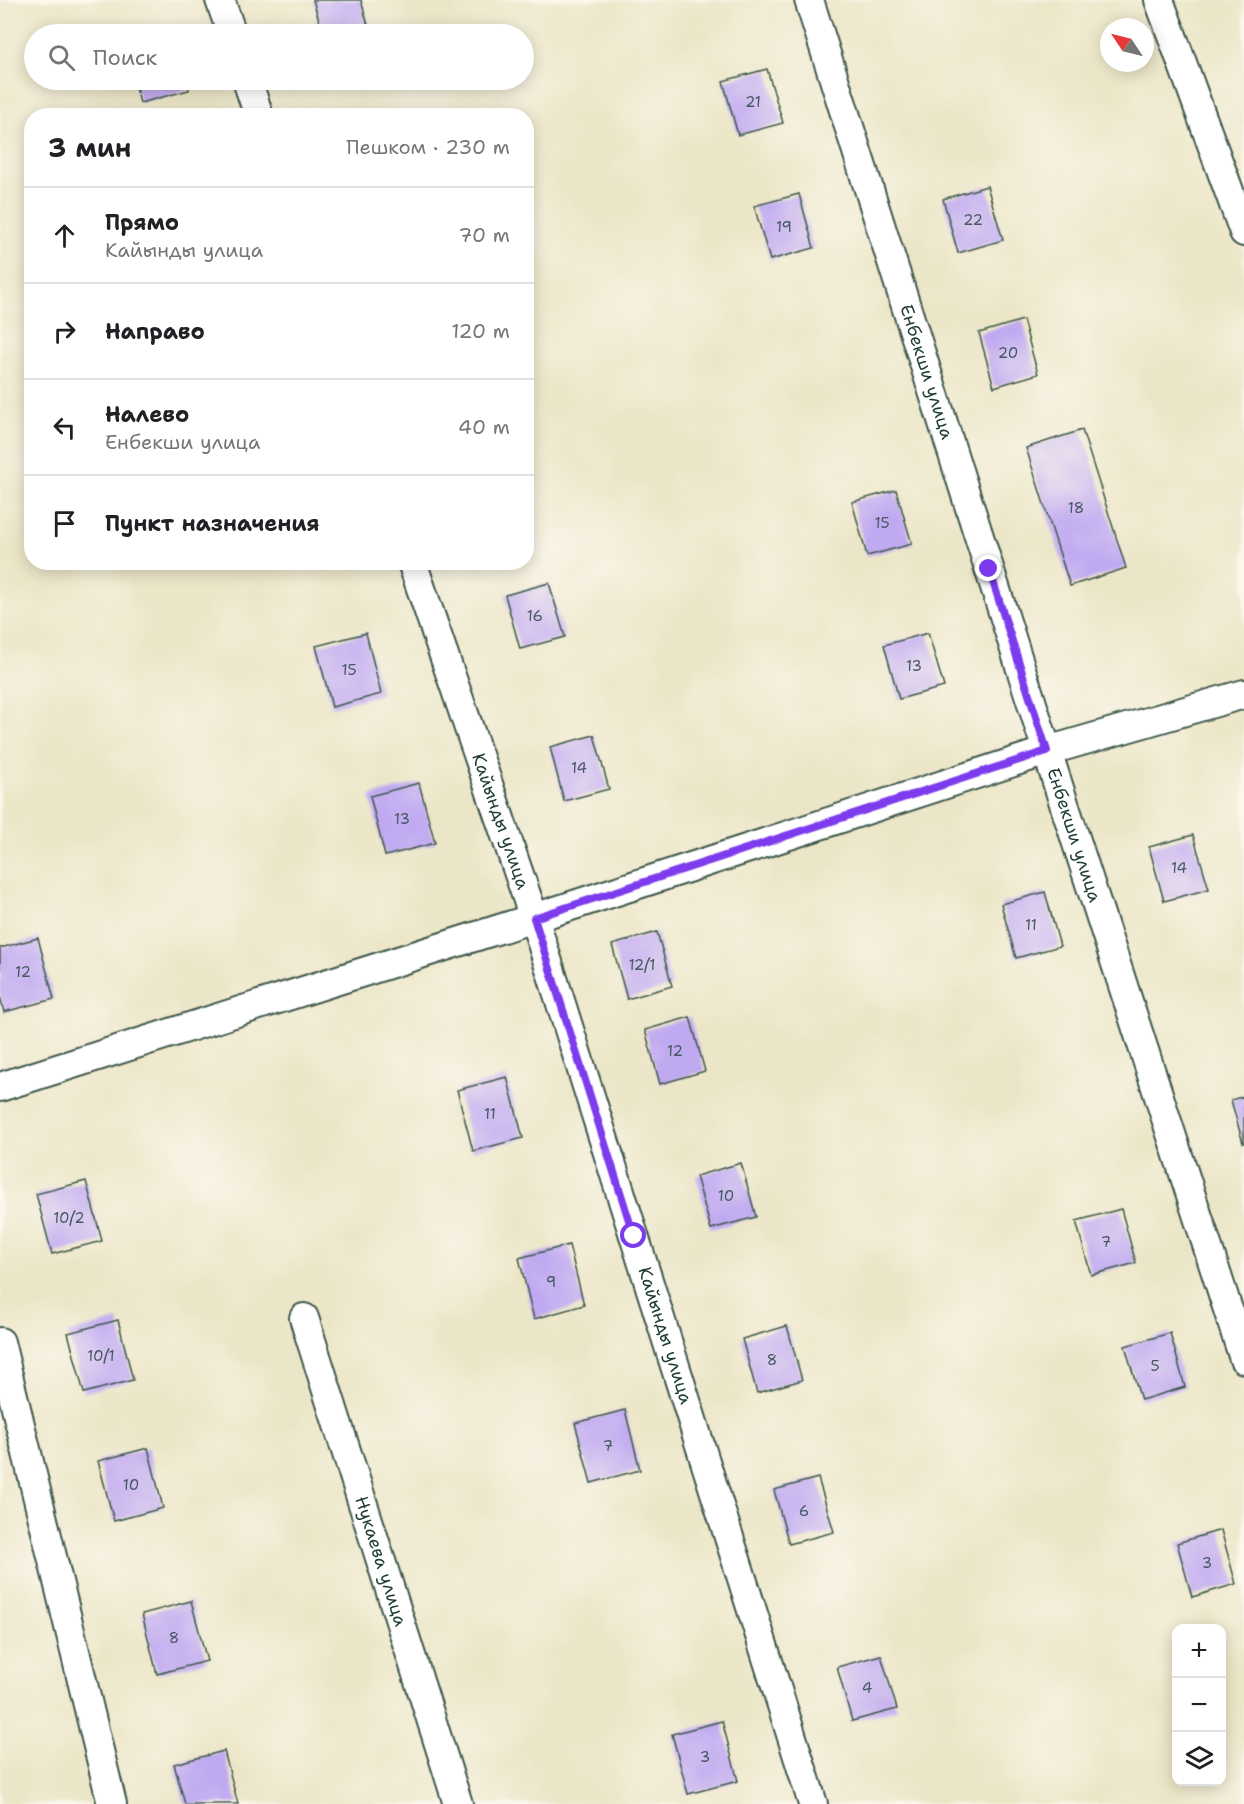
<!DOCTYPE html>
<html lang="ru">
<head>
<meta charset="utf-8">
<style>
	body { margin:0; font-family:"Shantell Sans",sans-serif; background:#f2f2f2; color:#202124 }
	.controls { position:absolute; right:18px; bottom:18px; display:grid; overflow:hidden; border-radius:12px; box-shadow:0 3px 15px #0003 }
	.controls button { width:54px; height:54px; display:grid; place-items:center; padding:0; border:0; border-bottom:2px solid #e0e0e0; background:#fff; color:#202124; font:30px sans-serif }
	.compass { position:absolute; left:1100px; top:18px; width:54px; height:54px; border-radius:50%; background:#fff; box-shadow:0 3px 15px #0003; rotate:305deg }
	.stop { position:absolute; width:18px; height:18px; margin:-14px; border:4px solid #7c3aed; border-radius:50%; background:#fff }
	.stop.end { background:#7c3aed; border-color:#fff; box-shadow:0 2px 6px #0008 }
	.list { margin:0; padding:0; list-style:none }
	h2 { display:flex; justify-content:space-between; align-items:center; height:78px; margin:0; padding:0 24px; font-size:26px }
	h2 small { font-size:20px; font-weight:400; color:#757577 }
	.list li { display:grid; grid-template-columns:39px 1fr auto; gap:18px; align-items:center; box-sizing:border-box; height:96px; padding:0 24px; border-top:2px solid #e0e0e0 }
	.list b { display:block; font-size:22px; white-space:nowrap }
	.list p { margin:0; font-size:20px; white-space:nowrap; color:#757577 }
	.list em { font-size:20px; font-style:normal; color:#757577 }
	.icon { flex:none; width:33px; height:33px; fill:none; stroke:currentColor; stroke-width:2; stroke-linecap:round; stroke-linejoin:round }
	.map { position:relative; flex:none; width:1244px; height:1804px; overflow:hidden }
	.search { position:absolute; background:#fff; box-shadow:0 3px 15px #0003; left:24px; top:24px; width:510px; height:66px; display:flex; align-items:center; gap:15px; box-sizing:border-box; padding:0 21px; border-radius:33px; color:#757577; font-size:22px }
	.panel { position:absolute; background:#fff; box-shadow:0 3px 15px #0003; left:24px; top:108px; width:510px; height:462px; border-radius:24px }
	.map>svg:first-child { display:block }
	.building { fill:#bfa9f1 }
	.lines { fill:none; stroke-linecap:round; stroke-linejoin:round }
	.minor-casing { stroke:#3e564a; stroke-width:32 }
	.minor { stroke:#fff; stroke-width:28 }
	.route { stroke:#7c3aed; stroke-width:8 }
	.labels { text-anchor:middle; dominant-baseline:central; stroke-width:6; stroke-linejoin:round; paint-order:stroke }
	.number-label { font-size:15px; fill:#475863 }
	.street-label { font-size:18px; fill:#1f3d34; stroke:#fbf7ec }
</style>
</head>
<body>
<div class="map">
<svg width="1244" height="1804" viewBox="0 0 1244 1804">
	<rect width="100%" height="100%" fill="#fbf7ec"/>
	<filter id="ink" filterUnits="userSpaceOnUse"><feTurbulence type="fractalNoise" baseFrequency=".0167" numOctaves="2"/><feDisplacementMap in="SourceGraphic" scale="12" xChannelSelector="R" yChannelSelector="G"/><feConvolveMatrix kernelMatrix="1 2 1 2 8 2 1 2 1" color-interpolation-filters="sRGB"/></filter>
	<filter id="wash" filterUnits="userSpaceOnUse"><feTurbulence type="fractalNoise" baseFrequency=".008" numOctaves="4" result="noise"/><feDisplacementMap in="SourceGraphic" scale="24" xChannelSelector="R" yChannelSelector="G"/><feGaussianBlur stdDeviation="1.35" result="paint"/><feColorMatrix in="noise" values="0 0 0 0 0 0 0 0 0 0 0 0 0 0 0 0 0 1.4 0 .05"/><feComposite in="paint" operator="in"/></filter>
	<g filter="url(#wash)">
		<rect width="100%" height="100%" fill="#ece6c8"/>
		<g id="blocks">
			<path class="building" d="M313 0H361L369 29 352 34H323Z
				M767 69 783 123 738 135 723 81Z
				M134 80H187L189 90 140 103Z
				M987 186 1003 240 958 253 943 199Z
				M799 194 814 248 770 260 754 206Z
				M1023 320 1038 374 994 387 979 333Z
				M1082 430 1126 568 1070 586 1026 448Z
				M896 490 912 544 867 556 852 502Z
				M549 583 565 637 520 649 505 595Z
				M366 633 381 694 332 707 316 646Z
				M928 633 944 687 899 699 884 645Z
				M594 735 609 789 564 801 550 747Z
				M419 783 435 843 385 856 370 796Z
				M1193 835 1209 889 1164 901 1149 847Z
				M1045 892 1060 946 1016 958 1001 904Z
				M657 932 672 986 627 999 612 945Z
				M38 938 54 999 4 1012 0 996V948Z
				M690 1017 705 1071 660 1084 645 1030Z
				M507 1077 523 1138 473 1151 457 1090Z
				M1244 1096V1143H1243L1231 1100Z
				M741 1163 756 1217 711 1229 696 1176Z
				M86 1181 102 1241 52 1254 36 1194Z
				M1121 1209 1136 1263 1091 1275 1076 1221Z
				M569 1245 584 1305 534 1319 519 1258Z
				M118 1320 133 1380 84 1393 68 1333Z
				M787 1326 802 1380 757 1393 742 1339Z
				M1170 1333 1185 1387 1141 1400 1125 1346Z
				M625 1410 640 1470 591 1483 575 1423Z
				M148 1448 163 1508 114 1521 98 1461Z
				M818 1478 834 1532 789 1544 774 1490Z
				M1221 1530 1236 1584 1192 1597 1177 1543Z
				M191 1601 207 1661 157 1674 142 1614Z
				M881 1655 897 1709 852 1721 837 1667Z
				M722 1721 738 1781 688 1794 672 1734Z
				M224 1751 238 1804H185L174 1764Z"/>
		</g>
	</g>
	<g filter="url(#ink)">
		<use href="#blocks" fill-opacity="0" stroke="#3e564a" stroke-width="1.5"/>
		<g class="lines">
			<g class="minor-casing">
				<g id="minor">
					<path d="M220 0 232 34"/>
					<path id="s1" d="M809 0 1047 751 1244 1359"/>
					<path d="M1159 0 1244 232"/>
					<path d="M247 80 259 116"/>
					<path id="s2" d="M412 562 534 918 813 1804"/>
					<path d="M0 1087 534 918 1047 751 1244 694"/>
					<path id="s3" d="M304 1318 458 1804"/>
					<path d="M0 1342 112 1804"/>
				</g>
			</g>
			<use href="#minor" class="minor"/>
		</g>
	</g>
	<g class="lines" filter="url(#ink)">
		<path class="route" d="M634 1236 534 918 1047 751 989 569"/>
	</g>
	<g class="labels">
		<g class="number-label">
			<text x="753" y="102">21</text>
			<text x="973" y="220">22</text>
			<text x="784" y="227">19</text>
			<text x="1008" y="353">20</text>
			<text x="1076" y="508">18</text>
			<text x="882" y="523">15</text>
			<text x="535" y="616">16</text>
			<text x="914" y="666">13</text>
			<text x="349" y="670">15</text>
			<text x="579" y="768">14</text>
			<text x="402" y="819">13</text>
			<text x="1179" y="868">14</text>
			<text x="1031" y="925">11</text>
			<text x="642" y="965">12/1</text>
			<text x="23" y="972">12</text>
			<text x="675" y="1051">12</text>
			<text x="490" y="1114">11</text>
			<text x="726" y="1196">10</text>
			<text x="69" y="1218">10/2</text>
			<text x="1106" y="1242">7</text>
			<text x="551" y="1282">9</text>
			<text x="101" y="1356">10/1</text>
			<text x="772" y="1360">8</text>
			<text x="1155" y="1366">5</text>
			<text x="608" y="1446">7</text>
			<text x="131" y="1485">10</text>
			<text x="804" y="1511">6</text>
			<text x="1207" y="1563">3</text>
			<text x="174" y="1638">8</text>
			<text x="867" y="1688">4</text>
			<text x="705" y="1757">3</text>
		</g>
		<g class="street-label">
			<text stroke="none"><textPath href="#s1" startOffset="390">Енбекши улица</textPath></text>
			<text stroke="none"><textPath href="#s2" startOffset="274">Кайынды улица</textPath></text>
			<text stroke="none"><textPath href="#s1" startOffset="876">Енбекши улица</textPath></text>
			<text stroke="none"><textPath href="#s2" startOffset="814">Кайынды улица</textPath></text>
			<text stroke="none"><textPath href="#s3" startOffset="255">Нукаева улица</textPath></text>
		</g>
	</g>
</svg>
<div class="controls">
<button>+</button>
<button>−</button>
<button><svg class="icon" aria-label="layers" viewBox="0 0 24 24"><path d="M12 4l9 5-9 5-9-5zM3 14l9 5 9-5"/></svg></button>
</div>
<svg class="compass" viewBox="-18 -18 36 36"><path d="M0-13l5 13h-10z" fill="#e53935"/><path d="M0 13l5-13h-10z" fill="#757577"/></svg>
<div class="stop" style="left:634px;top:1236px"></div>
<div class="stop end" style="left:989px;top:569px"></div>
<div class="search"><svg class="icon" aria-label="search" viewBox="0 0 24 24"><circle cx="10" cy="10" r="6"/><path d="M15 15l6 6"/></svg>Поиск</div>
<section class="panel">
<h2>3 мин<small>Пешком · 230 m</small></h2>
<ul class="list">
<li><svg class="icon" aria-label="ahead" viewBox="0 0 24 24"><path d="M12 20V5M6 11l6-6 6 6"/></svg><div><b>Прямо</b><p>Кайынды улица</p></div><em>70 m</em></li>
<li><svg class="icon" aria-label="right" viewBox="0 0 24 24"><path d="M7 20v-9h11M14 6l5 5-5 5"/></svg><div><b>Направо</b></div><em>120 m</em></li>
<li><svg class="icon" aria-label="left" viewBox="0 0 24 24"><path d="M17 20v-9H6M10 6l-5 5 5 5"/></svg><div><b>Налево</b><p>Енбекши улица</p></div><em>40 m</em></li>
<li><svg class="icon" aria-label="arrive" viewBox="0 0 24 24"><path d="M6 21V4h12l-3 4 3 4H6"/></svg><div><b>Пункт назначения</b></div></li>
</ul>
</section>
</div>
</body>
</html>
